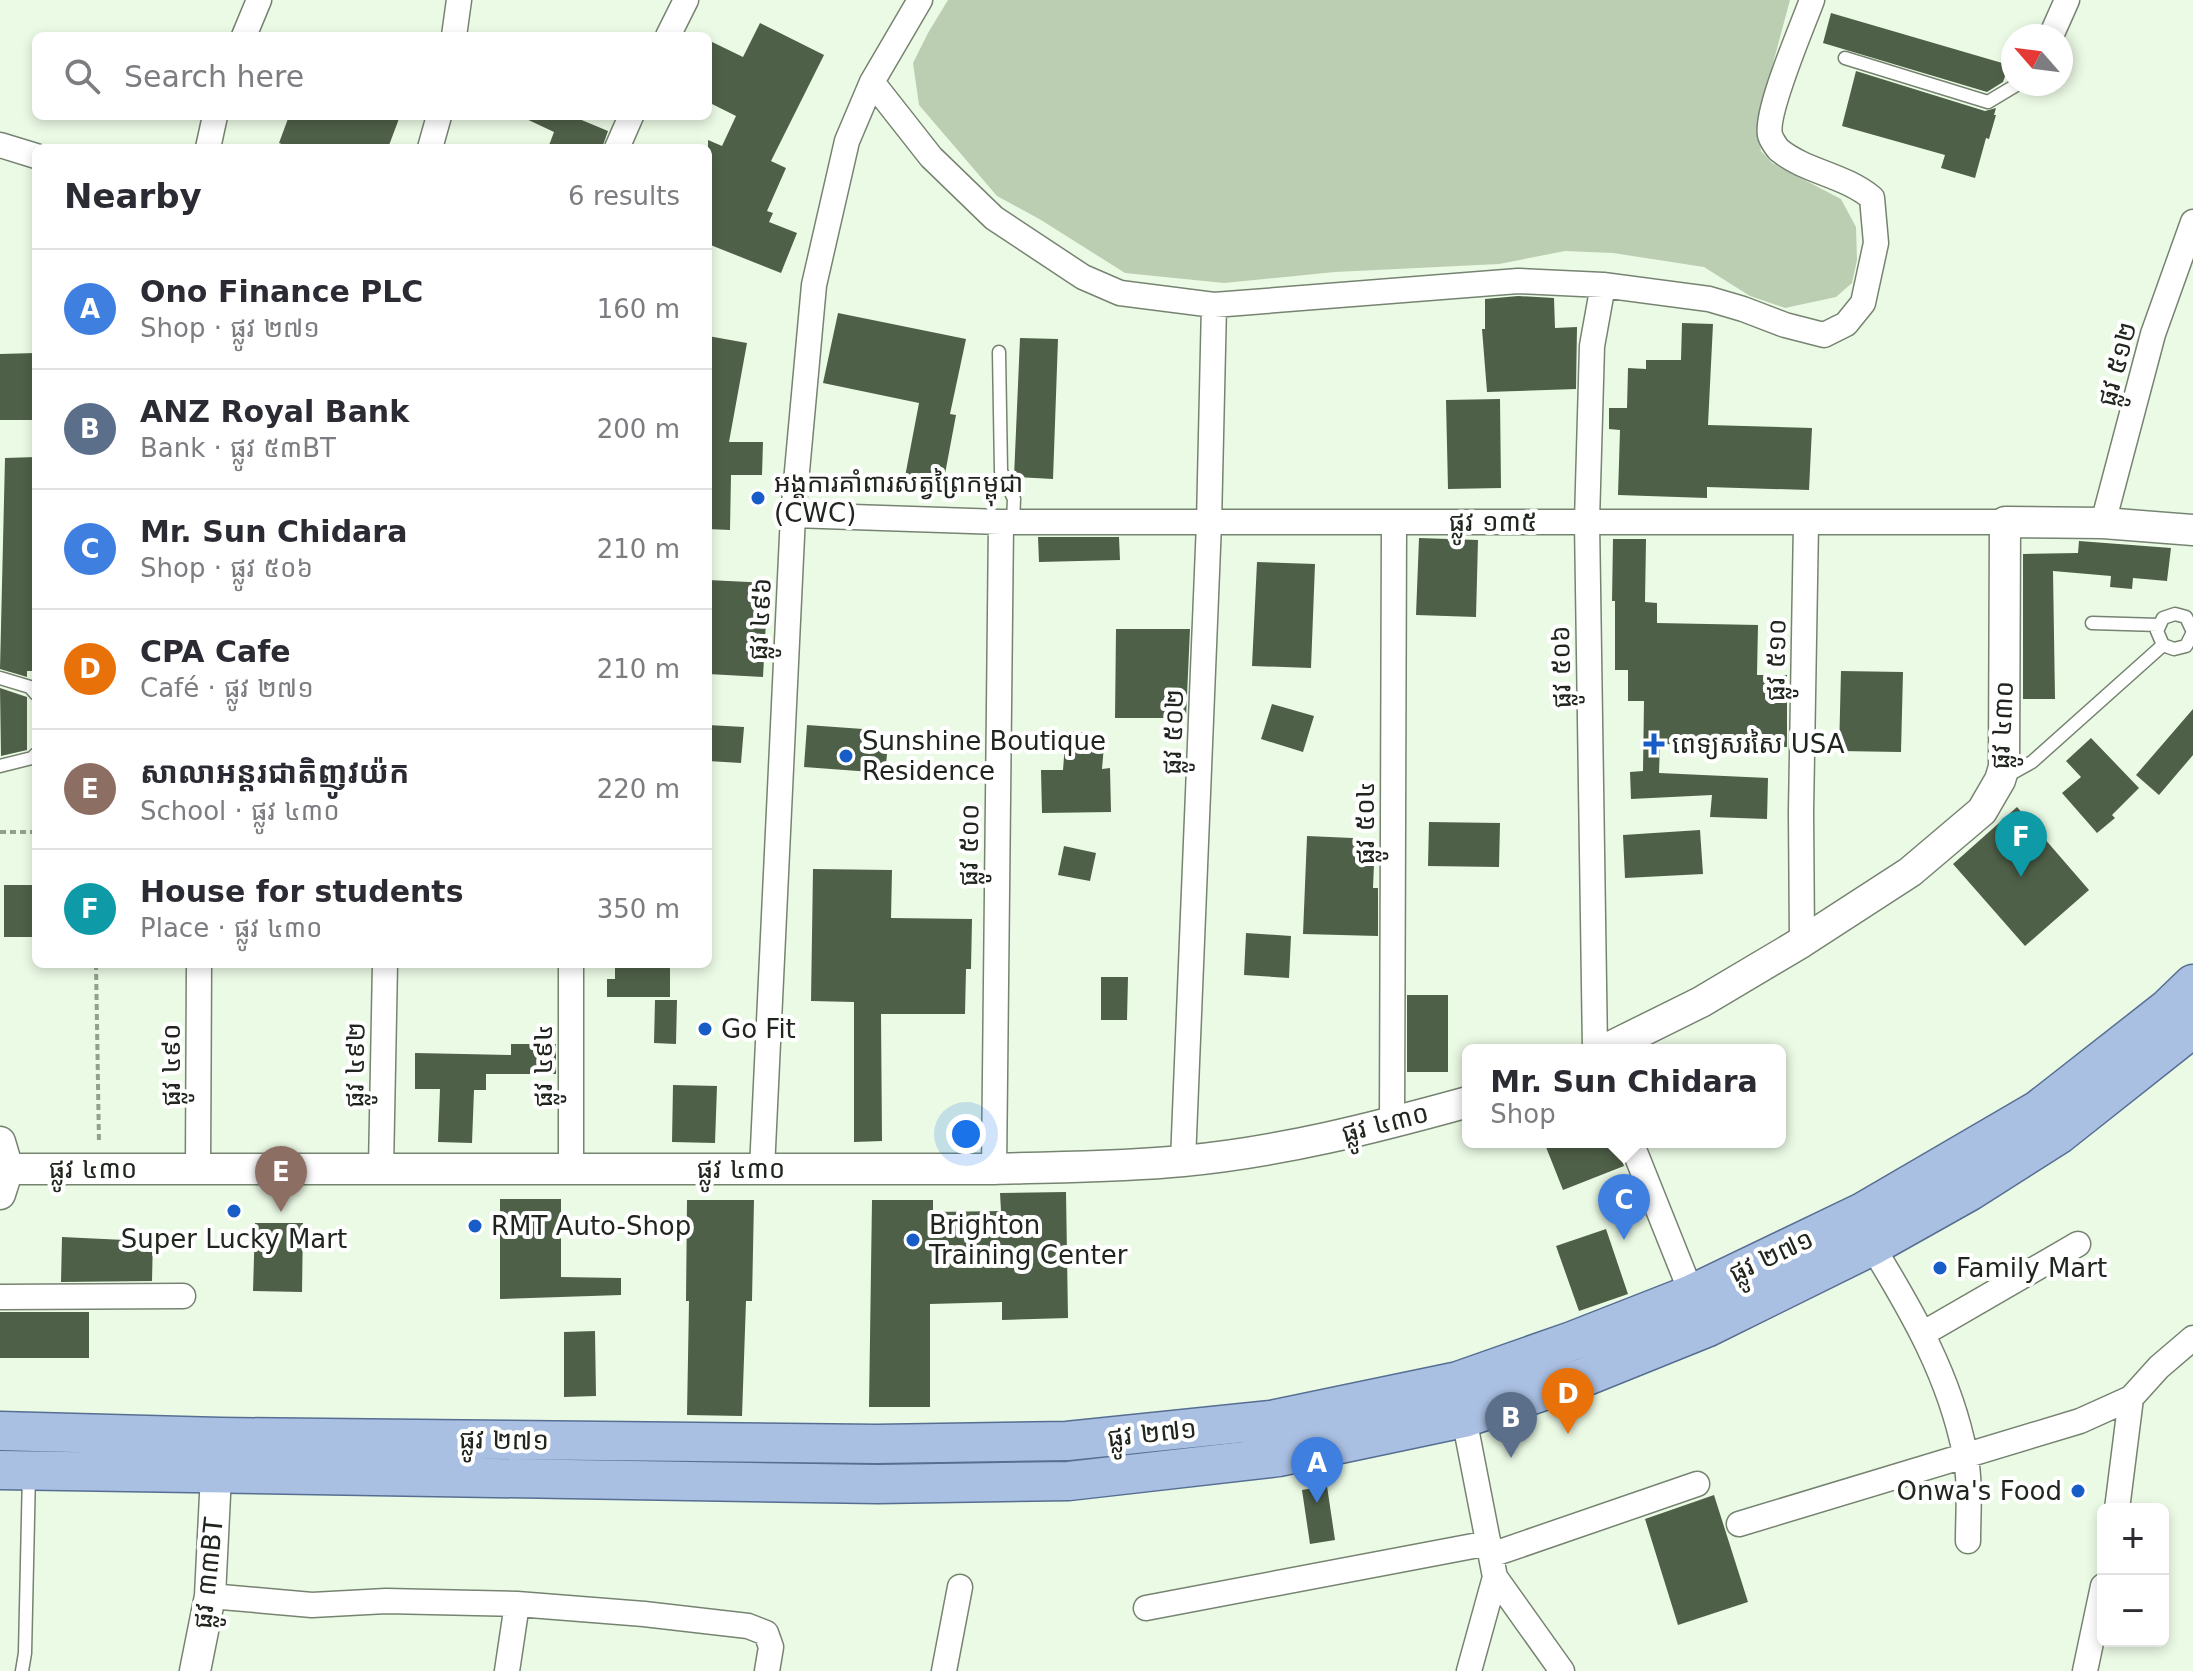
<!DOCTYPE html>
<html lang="en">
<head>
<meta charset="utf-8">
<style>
	body { margin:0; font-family:"DejaVu Sans","Noto Sans Khmer",sans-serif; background:#f7f7f7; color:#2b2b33 }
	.controls { position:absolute; right:24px; bottom:24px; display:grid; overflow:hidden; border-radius:12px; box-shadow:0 4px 12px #0003 }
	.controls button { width:72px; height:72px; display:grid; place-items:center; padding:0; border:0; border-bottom:2px solid #e1e1e2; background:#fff; color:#2b2b33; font:40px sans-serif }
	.compass { position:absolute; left:2001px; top:24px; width:72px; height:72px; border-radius:50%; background:#fff; box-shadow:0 4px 12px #0003; rotate:298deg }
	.you { position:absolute; left:966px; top:1134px; width:28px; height:28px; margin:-20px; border:6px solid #fff; border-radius:50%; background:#1a73e8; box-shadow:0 0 0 12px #1a73e833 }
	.badge { display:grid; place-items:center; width:52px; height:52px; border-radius:50%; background:#2563eb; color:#fff; font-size:26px; font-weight:700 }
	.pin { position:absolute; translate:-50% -66px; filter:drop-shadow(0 2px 4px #0008) }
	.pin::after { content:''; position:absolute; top:42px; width:28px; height:24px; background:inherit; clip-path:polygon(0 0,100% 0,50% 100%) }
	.popup { position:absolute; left:1462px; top:1044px; width:324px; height:104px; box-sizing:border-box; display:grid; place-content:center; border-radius:12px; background:#fff; filter:drop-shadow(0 2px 6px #0005); font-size:26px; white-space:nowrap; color:#7c7c81 }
	.popup b { font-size:30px; color:#2b2b33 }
	.popup::after { content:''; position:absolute; left:50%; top:100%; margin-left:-16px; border:16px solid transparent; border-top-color:#fff }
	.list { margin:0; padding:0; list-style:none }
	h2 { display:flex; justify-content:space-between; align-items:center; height:104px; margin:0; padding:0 32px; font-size:34px }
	h2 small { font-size:26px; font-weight:400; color:#7c7c81 }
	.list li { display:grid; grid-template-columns:52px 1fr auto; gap:24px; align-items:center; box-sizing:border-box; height:120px; padding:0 32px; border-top:2px solid #e1e1e2 }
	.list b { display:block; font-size:30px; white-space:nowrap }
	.list p { margin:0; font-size:26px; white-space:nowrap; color:#7c7c81 }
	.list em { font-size:26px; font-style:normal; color:#7c7c81 }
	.icon { flex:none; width:44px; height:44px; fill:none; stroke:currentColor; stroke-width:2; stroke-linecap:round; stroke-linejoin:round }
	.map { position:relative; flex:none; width:2193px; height:1671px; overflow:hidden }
	.search { position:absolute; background:#fff; box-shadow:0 4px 12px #0003; left:32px; top:32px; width:680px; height:88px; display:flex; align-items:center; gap:20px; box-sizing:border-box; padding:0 28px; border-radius:12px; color:#7c7c81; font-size:30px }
	.panel { position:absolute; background:#fff; box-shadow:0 4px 12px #0003; left:32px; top:144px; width:680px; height:824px; border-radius:12px }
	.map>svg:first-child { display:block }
	.green { fill:#bbceb2 }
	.building { fill:#4f6048 }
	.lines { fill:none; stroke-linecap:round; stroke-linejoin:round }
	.service-casing { stroke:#768371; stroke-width:15 }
	.minor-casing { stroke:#768371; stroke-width:27 }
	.tertiary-casing { stroke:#768371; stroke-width:33 }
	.primary-casing { stroke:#556e92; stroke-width:41 }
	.path { stroke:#949f90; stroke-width:4; stroke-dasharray:6 4; stroke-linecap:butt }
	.service { stroke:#fff; stroke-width:12 }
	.minor { stroke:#fff; stroke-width:24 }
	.tertiary { stroke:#fff; stroke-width:30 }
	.primary { stroke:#aac0e3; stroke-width:38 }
	.poi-dot { fill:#175cc7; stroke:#fff; stroke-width:3 }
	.labels { text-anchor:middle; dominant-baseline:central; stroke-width:8; stroke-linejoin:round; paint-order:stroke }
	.street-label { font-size:26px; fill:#20251e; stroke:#fff }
	.poi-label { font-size:26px; fill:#20251e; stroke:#fff; text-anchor:start }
</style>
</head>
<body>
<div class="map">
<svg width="2193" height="1671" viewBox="0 0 2193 1671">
	<rect width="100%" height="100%" fill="#ebfae5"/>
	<path class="green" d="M948 0H1790L1757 123 1761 151 1772 163 1841 199 1856 227 1857 260 1852 283 1836 297 1785 308 1750 296 1704 267 1613 253 1565 251 1499 264 1335 272 1224 283 1125 273 1041 220 997 196 919 105 913 63 928 33Z"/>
	<path class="building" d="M1831 13 2009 65 2003 82 1987 92 1823 43Z
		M760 23 824 55 771 161 786 168 767 211 773 213 769 222 797 233 781 273 708 244V140L722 146 736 116 708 102V40L743 57Z
		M1856 71 1985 111 1996 108 1994 115H1996L1989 139 1986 138 1975 178 1941 168 1945 155 1842 126Z
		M289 116H400L388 148H292L279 143Z
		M520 116H572L608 131 602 148H548L554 132Z
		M1518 296 1554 298 1555 328 1577 327 1576 389 1487 392 1482 329H1485V299Z
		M838 313 966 339 950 414 956 415 942 490 904 482 919 403 823 383Z
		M1682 323 1713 324 1708 425 1812 428 1809 490 1707 487V498L1618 495 1620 430 1609 429V408H1627L1628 368 1646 369V360H1681Z
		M708 336 747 343 729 442H763L762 475H731L730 530 708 529Z
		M1020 338 1058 339 1053 479 1014 477Z
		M36 353V420H0V354Z
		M1500 399 1501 488 1448 489 1446 400Z
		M36 457V671H27V677L0 669 5 458Z
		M1038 537H1119L1120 560 1039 562Z
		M1419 538 1478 540 1476 617 1416 615Z
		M1613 539H1646L1645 602 1657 603V623L1758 625 1757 675H1787V747H1760V742L1718 741V745L1660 744 1659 773 1768 778 1767 819 1710 817 1712 795 1631 799 1630 772 1643 771 1644 701H1628V670H1615V601H1612Z
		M2079 541 2171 548 2167 581 2133 578 2132 589 2110 587 2111 576 2053 571 2055 699H2023V554L2078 553Z
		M1257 562 1315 564 1311 668 1252 666Z
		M708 580 768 583 763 677 708 674Z
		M1116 629H1190L1186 718H1115Z
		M1841 671 1903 672 1901 752 1839 751Z
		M0 688 27 697V750L1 756Z
		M1272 704 1314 716 1303 752 1261 739Z
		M2193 709V755L2159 795 2136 775Z
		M708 725 744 727 741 763 708 761Z
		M807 725 863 729 862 743 888 745 885 773 804 767Z
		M1066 731 1105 734 1102 769 1110 768 1111 812 1042 813 1041 770H1063Z
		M2091 738 2139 788 2112 815 2115 818 2097 833 2062 793 2081 777 2066 761Z
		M2017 807 2089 890 2025 946 1953 864Z
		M1429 822 1500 823 1499 867 1428 866Z
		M1700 830 1703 874 1625 878 1623 835Z
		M1307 836 1375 839 1373 888H1378V936L1303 934Z
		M1064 846 1096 853 1090 881 1058 875Z
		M813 869 892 870 891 918 972 919 971 969H966L965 1014H881L882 1141 854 1142V1002L811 1001Z
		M4 885H36V937H4Z
		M1246 933 1291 936 1289 978 1244 975Z
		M630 964H670V997H607V979H615V967H630Z
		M1101 977H1128L1127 1020H1101Z
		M1407 995H1448V1072H1407Z
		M655 1000H677L676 1044 654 1043Z
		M511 1044H556V1074H486V1090H474L472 1143 438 1142 440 1089H415V1053L511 1055Z
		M673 1085 717 1086 715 1143 672 1142Z
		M1544 1142H1616L1624 1166 1563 1190Z
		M1066 1192 1068 1318 1002 1320V1302L930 1304V1407H869L872 1200H933V1212L1001 1211 1000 1193Z
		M500 1199H561V1277L621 1278V1295L500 1299Z
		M687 1200H754L752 1301H746L742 1416 687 1415 689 1301H686Z
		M255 1223H303L302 1292 253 1291Z
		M1606 1229 1628 1294 1579 1311 1556 1246Z
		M125 1236 153 1237 152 1281 61 1282 62 1237 125 1240Z
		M0 1312H89V1358H0Z
		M595 1331 596 1396 564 1397V1332Z
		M1327 1486 1335 1540 1310 1544 1302 1490Z
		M1714 1495 1748 1602 1678 1625 1645 1519Z"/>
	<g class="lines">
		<g class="service-casing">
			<path id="service" d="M1845 58 1988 102 2018 84
				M999 352 1001 471 1014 499 1013 522
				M2092 623 2159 625
				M2193 632 2186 617 2175 614 2163 618 2157 631 2163 645 2174 649 2186 646 2193 632
				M0 678 30 687 36 694
				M0 766 32 758 36 754
				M2007 776 2032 762 2163 645
				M22 1671 25 1653 29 1473"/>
		</g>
		<g class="minor-casing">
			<path id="minor" d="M244 36 259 0
				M454 36 459 0
				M668 36 686 0
				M2051 36 2067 0
				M872 82 931 157 994 218 1083 277 1120 293 1214 305 1518 281 1603 285 1709 299 1743 309 1785 325 1824 335 1846 324 1863 303 1876 243 1872 198C1845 175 1806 172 1779 150 1776 147 1771 139 1770 135 1765 112 1803 25 1812 0
				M0 145 36 156
				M208 148 215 116
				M430 148 439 116
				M617 148 631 116
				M793 515 1001 522H2005
				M2103 523 2153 334 2193 222
				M1802 942 1801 812 1806 523
				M1595 1050 1587 521 1592 346 1603 285
				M1392 1123 1394 523
				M1631 1142 1697 1307
				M1183 1161 1209 523 1214 305
				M198 1167 199 964
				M381 1168 385 964
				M571 1168V964
				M762 1169 793 515 814 285 847 141 872 82 920 0
				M994 1169 1001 522
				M1872 1246C1913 1313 1950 1377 1965 1454 1971 1482 1968 1513 1968 1541
				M0 1297 183 1296
				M1924 1333 2078 1244
				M1464 1418 1495 1577 1562 1671
				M2117 1509 2131 1398
				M1739 1524 2080 1421 2131 1398 2159 1367 2193 1338
				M1491 1555 1697 1484
				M210 1596 312 1605 386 1601 517 1604 644 1614 748 1626 766 1633 771 1647 767 1671
				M1146 1608 1489 1543
				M507 1671 517 1604
				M944 1671 960 1587
				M1469 1671 1495 1577
				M2085 1671 2103 1586"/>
		</g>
		<g class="tertiary-casing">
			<path id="tertiary" d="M1604 1050 1701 1002 1802 942 1910 872 1982 811 2000 780 2004 767 2005 522 2103 523 2193 530
				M0 1142 8 1169 0 1194
				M8 1169H994C1057 1167 1120 1167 1183 1161 1280 1152 1374 1128 1468 1102
				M195 1671 210 1596 216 1475"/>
		</g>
		<g class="primary-casing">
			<path id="primary" d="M0 1431 220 1437 877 1444 1067 1441 1271 1420 1458 1381 1572 1341 1692 1294 1863 1212 2038 1110 2167 1009 2193 984
				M0 1470 878 1484 1069 1481 1279 1457 1464 1418 1582 1378 1706 1328 1872 1246 1970 1191 2058 1135 2193 1028"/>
		</g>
		<path class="path" d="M0 832H36
			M96 964 99 1144"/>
		<use href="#service" class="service"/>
		<use href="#minor" class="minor"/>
		<use href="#tertiary" class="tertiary"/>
		<use href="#primary" class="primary"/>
	</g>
	<g class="poi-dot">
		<circle cx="758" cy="498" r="8"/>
		<path d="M1650 732h8v8h8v8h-8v8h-8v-8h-8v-8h8z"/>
		<circle cx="846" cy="756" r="8"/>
		<circle cx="705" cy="1029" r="8"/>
		<circle cx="234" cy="1211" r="8"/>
		<circle cx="475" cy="1226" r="8"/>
		<circle cx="913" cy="1240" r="8"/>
		<circle cx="1940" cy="1268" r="8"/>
		<circle cx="2078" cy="1491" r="8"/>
	</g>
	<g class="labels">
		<g class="street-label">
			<text transform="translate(2117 364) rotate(-75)">ផ្លូវ ៥១២</text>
			<text x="1493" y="522">ផ្លូវ ១៣៥</text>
			<text transform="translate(760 619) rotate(-87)">ផ្លូវ ៤៩៦</text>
			<text transform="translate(1776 660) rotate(-89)">ផ្លូវ ៥១០</text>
			<text transform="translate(1561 667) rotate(-91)">ផ្លូវ ៥០៦</text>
			<text transform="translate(2002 725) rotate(-87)">ផ្លូវ ៤៣០</text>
			<text transform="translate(1173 732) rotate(-88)">ផ្លូវ ៥០២</text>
			<text transform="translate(1365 823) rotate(-90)">ផ្លូវ ៥០៤</text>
			<text transform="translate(969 845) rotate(-89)">ផ្លូវ ៥០០</text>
			<text transform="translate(171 1065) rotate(-90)">ផ្លូវ ៤៩០</text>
			<text transform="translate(355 1065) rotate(-89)">ផ្លូវ ៤៩២</text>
			<text transform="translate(543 1066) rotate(-90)">ផ្លូវ ៤៩៤</text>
			<text transform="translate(1385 1123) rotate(-14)">ផ្លូវ ៤៣០</text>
			<text x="93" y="1169">ផ្លូវ ៤៣០</text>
			<text x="741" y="1169">ផ្លូវ ៤៣០</text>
			<text transform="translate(1771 1256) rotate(-25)">ផ្លូវ ២៧១</text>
			<text transform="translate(1152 1433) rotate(-6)">ផ្លូវ ២៧១</text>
			<text transform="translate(504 1440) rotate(1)">ផ្លូវ ២៧១</text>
			<text transform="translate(208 1573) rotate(-84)">ផ្លូវ ៣៣BT</text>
		</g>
		<g class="poi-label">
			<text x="774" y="483">អង្គការគាំពារសត្វព្រៃកម្ពុជា<tspan x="774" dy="30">(CWC)</tspan></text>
			<text x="862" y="741">Sunshine Boutique<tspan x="862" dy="30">Residence</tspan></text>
			<text x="1672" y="744">ពេទ្យសរសៃ USA</text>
			<text x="721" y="1029">Go Fit</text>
			<text x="929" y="1225">Brighton<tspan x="929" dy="30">Training Center</tspan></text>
			<text x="491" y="1226">RMT Auto-Shop</text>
			<text x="234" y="1239" text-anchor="middle">Super Lucky Mart</text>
			<text x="1956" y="1268">Family Mart</text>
			<text x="2062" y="1491" text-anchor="end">Onwa's Food</text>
		</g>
	</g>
</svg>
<div class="controls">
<button>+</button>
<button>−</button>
</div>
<svg class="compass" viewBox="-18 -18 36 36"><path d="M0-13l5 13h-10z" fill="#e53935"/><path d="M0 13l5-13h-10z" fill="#7c7c81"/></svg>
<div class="you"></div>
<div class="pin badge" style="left:1317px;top:1503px;background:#3f7fe0">A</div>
<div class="pin badge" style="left:1511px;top:1458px;background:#5c6f8a">B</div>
<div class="pin badge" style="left:1624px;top:1240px;background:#3f7fe0">C</div>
<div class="popup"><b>Mr. Sun Chidara</b>Shop</div>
<div class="pin badge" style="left:1568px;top:1434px;background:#e8710a">D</div>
<div class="pin badge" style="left:281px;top:1212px;background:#8d6e63">E</div>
<div class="pin badge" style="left:2021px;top:877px;background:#0f9aa8">F</div>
<div class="search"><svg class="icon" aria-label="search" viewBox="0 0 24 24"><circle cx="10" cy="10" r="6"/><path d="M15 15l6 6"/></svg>Search here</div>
<section class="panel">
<h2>Nearby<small>6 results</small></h2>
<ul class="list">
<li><span class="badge" style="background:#3f7fe0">A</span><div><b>Ono Finance PLC</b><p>Shop · ផ្លូវ ២៧១</p></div><em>160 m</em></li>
<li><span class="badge" style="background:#5c6f8a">B</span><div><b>ANZ Royal Bank</b><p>Bank · ផ្លូវ ៥៣BT</p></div><em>200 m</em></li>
<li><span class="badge" style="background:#3f7fe0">C</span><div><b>Mr. Sun Chidara</b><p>Shop · ផ្លូវ ៥០៦</p></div><em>210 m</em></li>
<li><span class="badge" style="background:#e8710a">D</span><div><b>CPA Cafe</b><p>Café · ផ្លូវ ២៧១</p></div><em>210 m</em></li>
<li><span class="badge" style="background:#8d6e63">E</span><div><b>សាលាអន្តរជាតិញូវយ៉ក</b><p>School · ផ្លូវ ៤៣០</p></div><em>220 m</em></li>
<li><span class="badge" style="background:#0f9aa8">F</span><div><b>House for students</b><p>Place · ផ្លូវ ៤៣០</p></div><em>350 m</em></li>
</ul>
</section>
</div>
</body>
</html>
